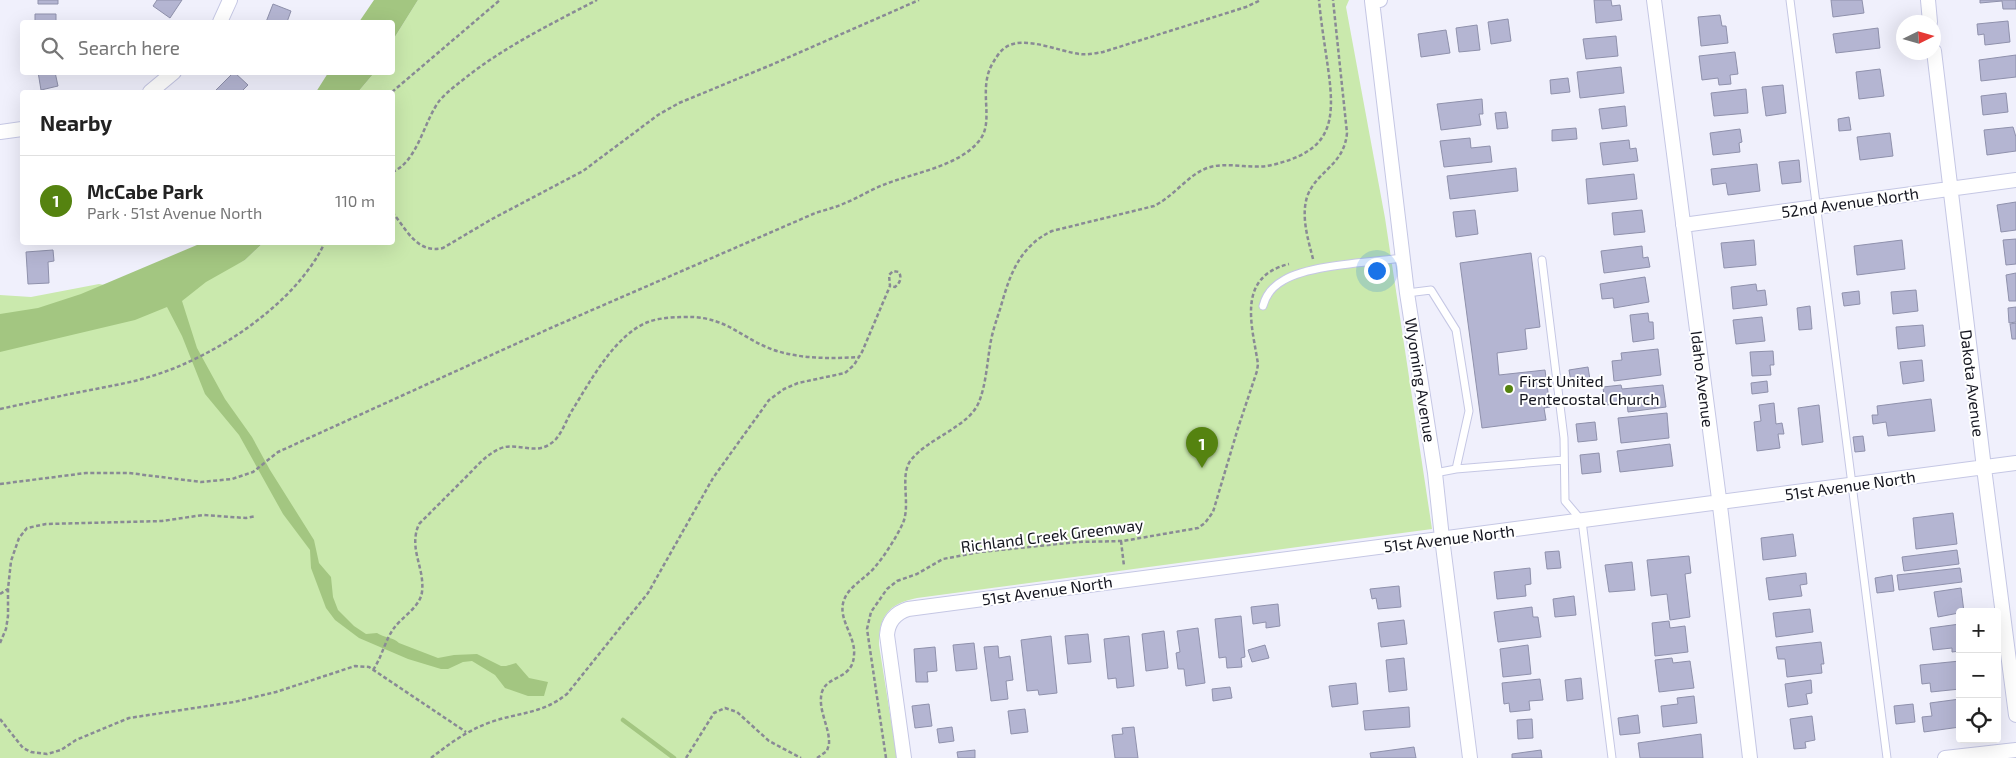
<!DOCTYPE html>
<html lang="en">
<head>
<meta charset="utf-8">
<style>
	body { margin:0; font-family:"Exo 2",sans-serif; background:#f2f2f2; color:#222 }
	.controls { position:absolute; right:15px; bottom:15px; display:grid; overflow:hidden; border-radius:5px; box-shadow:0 5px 20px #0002 }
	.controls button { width:45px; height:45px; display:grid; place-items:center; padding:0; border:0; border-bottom:1px solid #e0e0e0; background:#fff; color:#222; font:25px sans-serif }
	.compass { position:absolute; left:1896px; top:15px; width:45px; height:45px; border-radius:50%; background:#fff; box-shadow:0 5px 20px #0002; rotate:85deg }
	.you { position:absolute; left:1376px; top:270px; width:18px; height:18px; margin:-12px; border:4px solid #fff; border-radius:50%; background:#1a73e8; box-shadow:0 0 0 8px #1a73e833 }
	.badge { display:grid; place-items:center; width:32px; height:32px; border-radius:50%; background:#558310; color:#fff; font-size:16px; font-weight:700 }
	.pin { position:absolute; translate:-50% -41px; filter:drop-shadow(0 1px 2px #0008) }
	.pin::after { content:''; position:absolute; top:26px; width:18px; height:15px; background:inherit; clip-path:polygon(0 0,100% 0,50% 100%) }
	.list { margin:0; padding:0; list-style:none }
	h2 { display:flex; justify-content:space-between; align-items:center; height:65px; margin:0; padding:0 20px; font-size:21px }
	h2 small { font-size:16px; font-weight:400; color:#767676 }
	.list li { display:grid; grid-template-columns:32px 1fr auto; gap:15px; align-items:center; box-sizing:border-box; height:90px; padding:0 20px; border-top:1px solid #e0e0e0 }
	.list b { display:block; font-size:19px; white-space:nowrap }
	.list p { margin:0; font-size:16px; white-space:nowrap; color:#767676 }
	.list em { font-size:16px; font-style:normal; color:#767676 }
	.icon { flex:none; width:28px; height:28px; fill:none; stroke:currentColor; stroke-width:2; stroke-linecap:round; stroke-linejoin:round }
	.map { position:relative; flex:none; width:2016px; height:758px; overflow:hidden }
	.search { position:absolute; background:#fff; box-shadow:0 5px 20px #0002; left:20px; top:20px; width:375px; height:55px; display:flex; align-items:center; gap:12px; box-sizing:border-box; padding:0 18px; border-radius:5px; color:#767676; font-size:19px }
	.panel { position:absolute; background:#fff; box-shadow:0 5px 20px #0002; left:20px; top:90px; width:375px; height:155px; border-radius:5px }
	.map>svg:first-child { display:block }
	.green { fill:#cae9ad }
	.water { fill:#a3c681 }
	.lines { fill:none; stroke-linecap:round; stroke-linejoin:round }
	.stream { stroke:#a3c681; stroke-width:4.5 }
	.building { fill:#b4b5d2; stroke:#8f91ac }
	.service-casing { stroke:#c5c7e4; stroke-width:9 }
	.minor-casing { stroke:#c5c7e4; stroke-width:16 }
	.path { stroke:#898a95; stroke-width:2.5; stroke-dasharray:4 2.5; stroke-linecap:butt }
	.service { stroke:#fff; stroke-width:7 }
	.minor { stroke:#fff; stroke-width:14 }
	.poi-dot { fill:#558310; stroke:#fff; stroke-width:2 }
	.labels { text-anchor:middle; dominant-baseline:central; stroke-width:4; stroke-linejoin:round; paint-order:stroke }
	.street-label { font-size:16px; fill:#14151f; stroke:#fff }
	.poi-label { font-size:16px; fill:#14151f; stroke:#fff; text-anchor:start }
</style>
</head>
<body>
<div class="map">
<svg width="2016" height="758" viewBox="0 0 2016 758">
	<rect width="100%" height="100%" fill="#f0f0fc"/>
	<path class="green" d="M418 0H1349L1346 7 1385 218 1432 529 917 598C888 604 879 616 879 645L897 758H0V295L31 297 99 284 167 297 245 260 263 243 392 242V92H358L374 73 392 72 393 40Z"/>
	<path class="water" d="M374 0H418L393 40 392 22H359Z
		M328 73V72L374 73 358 92H316Z
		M204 242 263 243 245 260 206 282 182 301 197 348 225 399 252 437 270 470 314 540 319 563 331 577 333 597 338 610 354 626 366 634 377 633C384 638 393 637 399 643L438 658 454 655 477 654 501 666H506L516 663 529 678 548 682 544 696H528L505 688 495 675 472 661 463 662 448 669H441L408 659 359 638 335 620 326 608 311 568 310 550 283 514 239 435 205 394 182 336 167 307 135 320 0 352V314L38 308 81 294Z"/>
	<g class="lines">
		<path class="stream" d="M623 720 674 758"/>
	</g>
	<path class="building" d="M38 0H58V4H38Z
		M157 0H182L170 18 153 6Z
		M1594 0H1611L1612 6 1620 5 1622 20 1596 23Z
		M1831 0H1862L1864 13 1833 17Z
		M1980 0H2016V9H2003L2002 1 1980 3Z
		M273 4 291 11 287 22H266Z
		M35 14H56V22H35Z
		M1720 15 1722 26H1726L1728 43 1701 46 1698 17Z
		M1508 19 1511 41 1491 44 1488 22Z
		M2008 21 2010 42 1985 45 1984 34 1978 35 1977 24Z
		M1477 25 1480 50 1459 52 1456 28Z
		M1878 28 1880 48 1836 53 1833 34Z
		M1446 30 1450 53 1421 57 1418 34Z
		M1616 36 1618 56 1586 59 1583 39Z
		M1735 52 1738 74 1730 75 1731 84 1719 85 1718 78 1702 80 1699 56Z
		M2016 55V77L1981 81 1979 60Z
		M1621 67 1624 93 1580 98 1577 72Z
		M1880 69 1884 96 1859 99 1856 72Z
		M38 72H55L58 86 41 90Z
		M234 72 248 85 241 92H216L215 91Z
		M1568 78 1570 92 1551 94 1550 80Z
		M1783 85 1786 113 1766 116 1762 87Z
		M1746 89 1748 113 1714 116 1711 93Z
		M2006 93 2008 112 1983 115 1981 96Z
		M1482 99 1483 114H1479L1481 125 1441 130 1437 104Z
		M1625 106 1627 126 1602 129 1599 109Z
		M1506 112 1508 128 1497 129 1495 113Z
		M1849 117 1851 130 1839 131 1838 119Z
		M2013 127 2016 137V151L1987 155 1984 130Z
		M1576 128 1577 139 1552 141V130Z
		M1740 129 1742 142 1739 143 1740 152 1713 155 1710 133Z
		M1890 133 1893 156 1860 160 1857 137Z
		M1470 138 1471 148 1490 146 1492 162 1444 167 1440 141Z
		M1629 140 1630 149 1636 148 1638 161 1603 165 1600 143Z
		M1799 160 1801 182 1782 184 1779 162Z
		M1757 164 1760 191 1728 195 1726 183 1713 185 1711 169Z
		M1516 168 1518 191 1450 199 1447 176Z
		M1634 174 1637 199 1588 204 1586 179Z
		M2016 202V230L2001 232 1997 205Z
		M1475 210 1478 234 1456 237 1453 212Z
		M1642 210 1645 232 1614 235 1612 213Z
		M2016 239V264L2006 265 2003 240Z
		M1754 240 1756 265 1724 268 1721 243Z
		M1902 240 1905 269 1857 275 1854 246Z
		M1642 246 1643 258 1648 257 1650 267 1604 273 1601 251Z
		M53 250 54 261 48 262 49 283 28 284 26 252Z
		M1531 253 1540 327 1525 329 1527 349 1497 353 1499 375 1545 370 1550 407 1544 408 1546 420 1482 428 1460 263Z
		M2016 273V301H2009L2006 275Z
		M1645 277 1649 302 1614 308 1613 298 1602 299 1600 284Z
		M1756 284 1757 291 1765 290 1767 305 1733 309 1731 287Z
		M1916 290 1918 311 1893 314 1891 292Z
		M1859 291 1860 304 1844 306 1842 293Z
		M1810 306 1812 329 1799 330 1797 308Z
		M2016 307V322L2009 323 2008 308Z
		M1648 313 1649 322H1653L1654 339 1633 342 1630 315Z
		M1762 317 1765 341 1736 344 1733 320Z
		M2016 323V339H2012L2010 324Z
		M1923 325 1925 346 1898 349 1896 327Z
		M1658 349 1661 375 1614 381 1612 361 1622 360 1621 353Z
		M1773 351 1774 365H1770L1771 375 1752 376 1750 352Z
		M1922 360 1924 381 1903 384 1900 362Z
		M1588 367 1591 386 1572 388 1569 370Z
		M1767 381 1768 392 1752 394 1751 383Z
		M1621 385 1622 389 1663 385 1666 407 1628 412 1627 403 1605 405 1603 387Z
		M1931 399 1935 431 1888 436 1886 422 1873 424 1872 415H1878L1877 406Z
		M1774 403 1776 424 1782 423 1784 434H1778L1780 448 1757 451 1754 422 1761 421 1759 405Z
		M1819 405 1823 442 1802 445 1798 408Z
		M1667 413 1669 438 1621 443 1618 418Z
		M1595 422 1597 440 1578 442 1576 424Z
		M1863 436 1865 451 1855 452 1853 437Z
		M1670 444 1673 466 1620 472 1617 451Z
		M1599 453 1601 472 1582 474 1580 455Z
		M1953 513 1957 544 1916 549 1913 518Z
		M1793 534 1796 556 1763 560 1761 538Z
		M1957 550 1959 564 1904 571 1902 557Z
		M1559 551 1561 568 1547 569 1545 552Z
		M1689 556 1691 573 1685 574 1690 617 1670 620 1667 594 1651 596 1647 560Z
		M1632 562 1635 590 1609 592 1605 565Z
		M1530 568 1531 584 1525 585 1526 596 1497 599 1494 572Z
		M1960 568 1962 582 1899 590 1897 575Z
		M1806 573 1807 584 1800 585 1802 596 1769 600 1766 578Z
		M1892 575 1894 591 1877 593 1875 578Z
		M1399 586 1401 607 1378 609 1376 598 1372 599 1370 589Z
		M1961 588 1964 612 1938 617 1934 592Z
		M1574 596 1576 615 1555 617 1553 599Z
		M1278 604 1280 626 1266 628V622L1253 624 1251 607Z
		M1532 607 1533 617H1538L1541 637 1498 642 1494 612Z
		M1810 609 1813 632 1776 637 1773 613Z
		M1241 616 1245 657 1241 658 1242 667 1227 668 1226 657 1219 658 1215 619Z
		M1404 620 1407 644 1381 647 1378 623Z
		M1669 621 1670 628 1685 626 1688 652 1655 656 1652 623Z
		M1960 624V651L1952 652V648L1933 650 1930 628Z
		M1198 628 1205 683 1186 686 1184 669H1178L1176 653 1180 652 1177 631Z
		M1164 631 1168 668 1146 671 1142 634Z
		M1088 634 1091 662 1068 664 1065 636Z
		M1051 636 1057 693 1039 695 1038 690 1027 691 1021 640Z
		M1129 636 1134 686 1117 688 1116 678 1108 679 1104 639Z
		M1821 642 1824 664H1821L1822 673 1787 677 1785 659H1778L1776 647Z
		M974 643 977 669 956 671 953 645Z
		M1265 645 1269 658 1252 662 1248 650Z
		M1528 645 1531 674 1503 677 1500 649Z
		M998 646 999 658 1010 656 1013 680 1006 681 1008 699 991 701 984 647Z
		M935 647 937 671 927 672 928 682H916L914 649Z
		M1404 658 1407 690 1389 692 1386 660Z
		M1672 658 1673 663 1690 661 1694 688 1659 692 1655 660Z
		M1960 661V689L1931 692 1930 683 1922 684 1920 665Z
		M1581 678 1583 699 1567 701 1565 680Z
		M1540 679 1543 700 1529 701 1530 710 1510 712 1509 703 1504 704 1502 683Z
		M1811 680 1812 693 1806 694 1808 704 1788 707 1785 684Z
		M1356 683 1358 704 1332 707 1329 686Z
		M1230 687 1232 698 1213 701 1212 689Z
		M1694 696 1697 723 1663 727 1661 706 1678 704 1677 698Z
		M1960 699V727L1924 732 1922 717 1932 716 1930 703Z
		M929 704 932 726 915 728 912 706Z
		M1913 704 1915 722 1896 724 1894 706Z
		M1409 707 1410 727 1365 730 1363 711Z
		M1025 709 1028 732 1011 734 1008 711Z
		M1638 715 1640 733 1620 735 1618 718Z
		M1812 716 1815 740 1805 742 1806 748 1794 749 1790 719Z
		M1532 719 1533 738 1518 739 1517 720Z
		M952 727 954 741 939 743 937 729Z
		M1134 727 1138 758H1115L1112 735 1123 734 1122 728Z
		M1701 734 1703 758H1640L1638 743Z
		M1414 747 1416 758H1371L1370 753Z
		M975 750V758H958L957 752Z
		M1541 750 1542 758H1512V754Z"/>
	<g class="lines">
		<g class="service-casing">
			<path id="service" d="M1790 0 1887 758
				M1542 260 1564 438 1565 501 1582 521 1612 758
				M1407 293 1431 290 1456 330 1469 411 1456 469
				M1263 306C1266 294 1273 286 1284 280 1309 265 1372 262 1403 258
				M1435 473 1456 469 1564 460"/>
		</g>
		<g class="minor-casing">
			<path id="minor" d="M1380 0 1372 1 1407 293 1435 473 1442 538 1470 758
				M1654 0 1721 514 1750 758
				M1928 0 1930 22
				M220 22 230 0
				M1934 51 1984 468 2016 715
				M150 92 174 72
				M0 132 22 129
				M1683 225 2016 180
				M904 758 887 635C888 622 895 613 908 609L2016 463
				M1945 758 2016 750"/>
		</g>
		<path class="path" d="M392 92 500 0
			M392 172C418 162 424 120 440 100 448 91 459 83 469 75 508 45 553 23 597 0
			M392 212C407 230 417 254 443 248L492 219 583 171 658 115 679 103 771 65 919 0
			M1313 259C1308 239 1301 217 1307 197 1316 171 1344 166 1347 133L1333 0
			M0 409C32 402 64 395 96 389 115 385 134 382 152 376 215 357 297 303 325 242
			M0 484 86 473H129L201 482 232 479 253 472 278 452 553 327 813 214C823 210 835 208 845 203 858 198 870 190 883 185 912 173 958 167 979 141 996 121 976 88 994 61 997 56 1001 50 1006 47 1025 35 1060 52 1080 54 1088 55 1096 53 1103 52L1246 7 1261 0
			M1121 541 1124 566
			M0 594 8 589
			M0 643 6 629 8 616V589L11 561 19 538 27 528 46 524 162 521 203 515 246 518 256 516
			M373 670C382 657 385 640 394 628 402 617 420 607 422 592 425 567 408 549 419 524 435 508 451 492 467 476 477 466 486 455 499 449 518 440 537 459 556 439 563 431 567 418 573 409 591 380 615 335 648 322 661 317 680 317 693 317 726 319 739 335 766 347 794 359 829 359 859 357
			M0 719 23 748 31 752 47 754 61 750 76 740 129 718 234 702 276 692 355 666 369 667 466 732
			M431 758C449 744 468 730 491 722 520 712 542 714 567 694L648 593 713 478 769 400 784 389 798 383 845 373 854 365 862 352 890 286 889 275 893 271 899 272C902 278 900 283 895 287L890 286
			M686 758 714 713 725 708 737 712 769 741 801 758
			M817 758 827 751 829 744C830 727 817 709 822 692 827 675 853 680 854 655 856 636 837 619 844 600 849 586 865 579 875 567 885 555 896 538 903 523 911 504 899 475 911 460 928 438 969 427 979 402 986 384 987 364 990 346 992 332 997 319 1001 306 1010 274 1020 246 1052 231L1154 206C1173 197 1188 175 1207 168 1227 161 1251 170 1272 165 1331 151 1336 124 1328 68 1325 46 1321 23 1319 0
			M886 758 867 629 871 612 887 589 897 581 917 574 943 559 980 552 1077 542 1123 541 1198 528 1205 523 1213 512 1238 428 1257 371 1258 364C1252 325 1236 277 1289 264"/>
		<use href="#service" class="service"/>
		<use href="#minor" class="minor"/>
	</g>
	<circle class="poi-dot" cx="1509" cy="389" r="5"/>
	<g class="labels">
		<g class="street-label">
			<text transform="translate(1850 202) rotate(-8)">52nd Avenue North</text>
			<text transform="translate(1703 379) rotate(83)">Idaho Avenue</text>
			<text transform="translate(1421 380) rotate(81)">Wyoming Avenue</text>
			<text transform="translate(1973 383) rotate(83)">Dakota Avenue</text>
			<text transform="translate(1850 485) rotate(-8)">51st Avenue North</text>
			<text transform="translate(1052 535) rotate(-7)">Richland Creek Greenway</text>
			<text transform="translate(1449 538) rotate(-7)">51st Avenue North</text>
			<text transform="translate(1047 590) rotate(-8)">51st Avenue North</text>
		</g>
		<g class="poi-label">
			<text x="1519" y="380">First United<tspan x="1519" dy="18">Pentecostal Church</tspan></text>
		</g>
	</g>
</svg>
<div class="controls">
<button>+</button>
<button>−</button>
<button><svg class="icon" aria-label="locate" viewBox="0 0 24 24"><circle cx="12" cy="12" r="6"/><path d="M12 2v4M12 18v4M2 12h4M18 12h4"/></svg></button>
</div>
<svg class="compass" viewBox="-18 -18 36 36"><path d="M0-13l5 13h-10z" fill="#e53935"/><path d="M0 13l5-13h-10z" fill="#767676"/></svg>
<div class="you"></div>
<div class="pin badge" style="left:1202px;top:468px">1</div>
<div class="search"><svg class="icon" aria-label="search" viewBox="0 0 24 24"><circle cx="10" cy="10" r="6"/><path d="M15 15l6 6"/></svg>Search here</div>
<section class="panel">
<h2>Nearby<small></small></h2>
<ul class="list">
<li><span class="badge">1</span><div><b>McCabe Park</b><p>Park · 51st Avenue North</p></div><em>110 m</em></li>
</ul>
</section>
</div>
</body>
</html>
